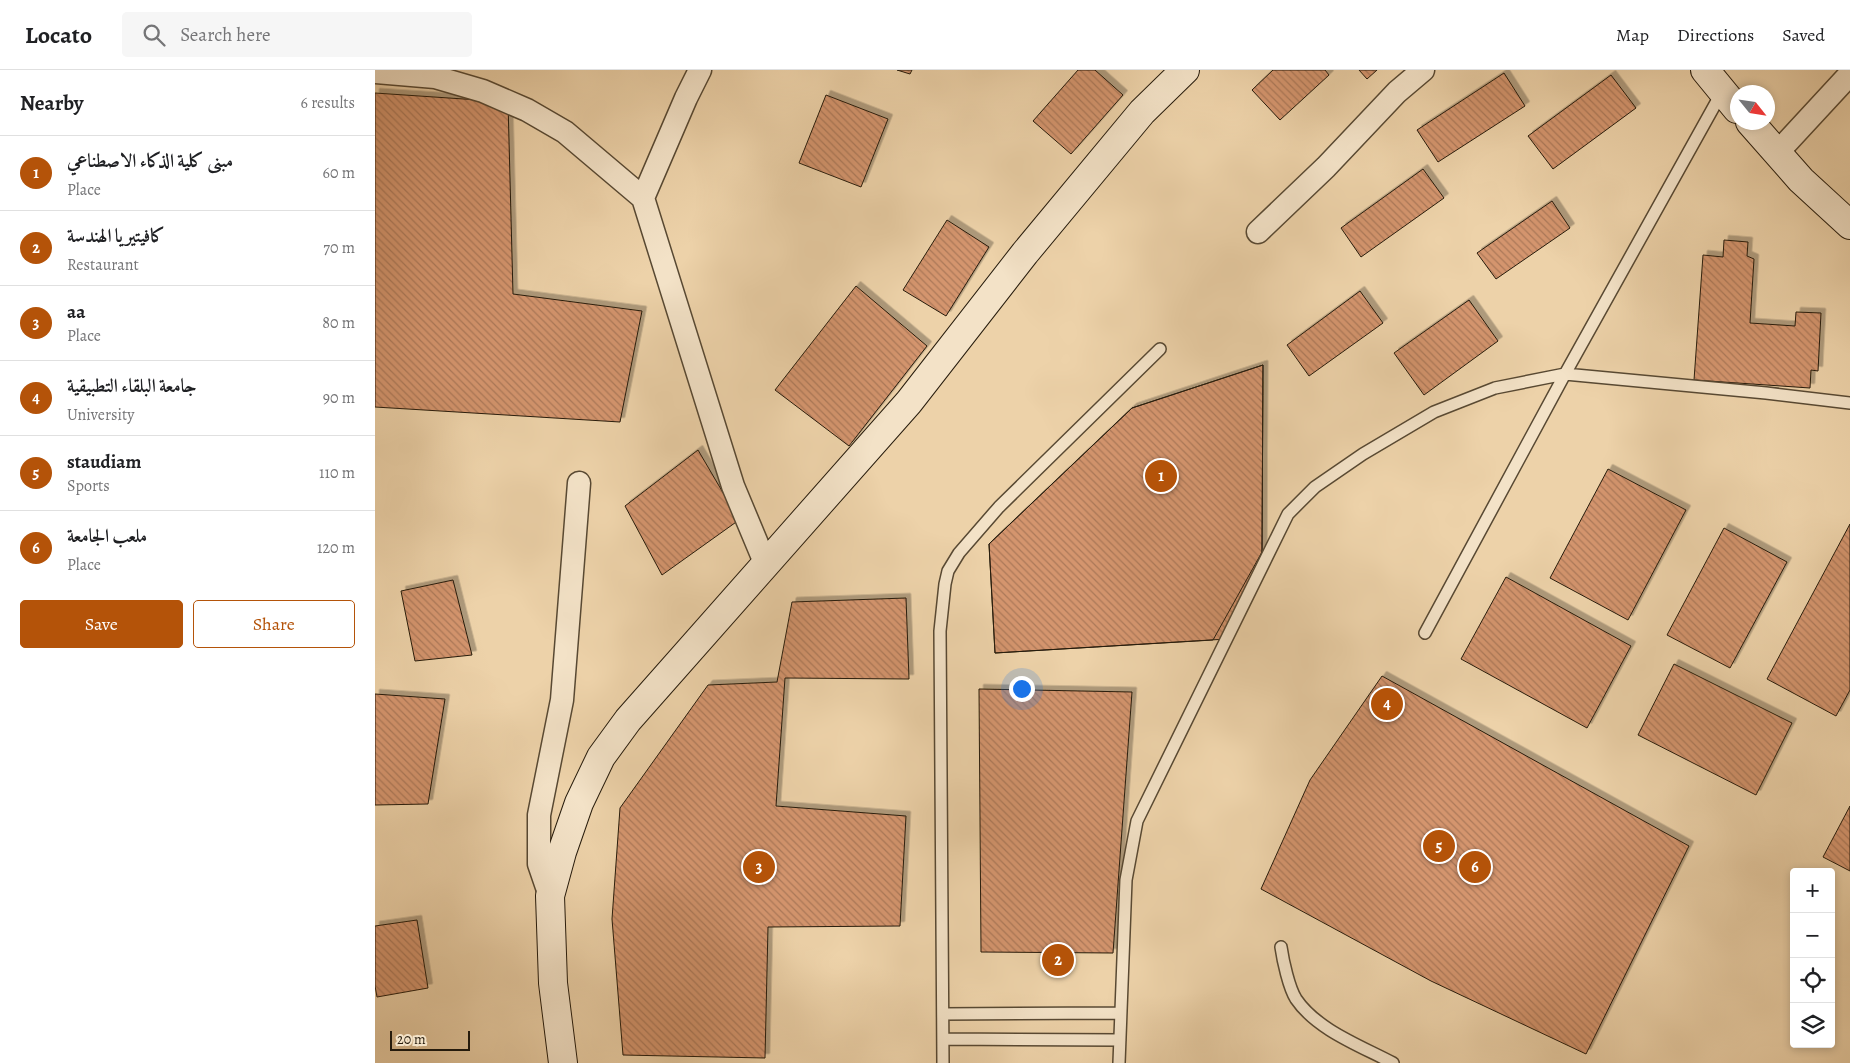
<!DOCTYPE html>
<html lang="en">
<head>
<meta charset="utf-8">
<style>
	body { margin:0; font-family:Alegreya,Amiri,serif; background:#f6f6f6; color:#202124 }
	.controls { position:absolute; right:15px; bottom:15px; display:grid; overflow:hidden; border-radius:5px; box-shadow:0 2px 8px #0003 }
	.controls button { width:45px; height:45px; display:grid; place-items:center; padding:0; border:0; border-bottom:1px solid #e0e0e0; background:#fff; color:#202124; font:25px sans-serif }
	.compass { position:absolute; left:1355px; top:15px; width:45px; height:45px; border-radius:50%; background:#fff; box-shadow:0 2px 8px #0003; rotate:120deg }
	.scale { position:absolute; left:15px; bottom:12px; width:80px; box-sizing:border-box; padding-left:5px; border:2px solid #261b0c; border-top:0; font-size:14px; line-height:18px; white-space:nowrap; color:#261b0c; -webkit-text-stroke:4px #f3e2c7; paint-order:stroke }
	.you { position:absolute; left:646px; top:618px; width:18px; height:18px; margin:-12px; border:4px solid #fff; border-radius:50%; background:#1a73e8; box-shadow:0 0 0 8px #1a73e833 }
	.badge { display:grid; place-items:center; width:32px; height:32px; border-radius:50%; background:#b45309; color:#fff; font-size:16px; font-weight:700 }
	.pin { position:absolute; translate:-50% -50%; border:2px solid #fff; box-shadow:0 1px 5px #0006 }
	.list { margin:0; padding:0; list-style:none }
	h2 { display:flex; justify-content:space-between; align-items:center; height:65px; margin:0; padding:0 20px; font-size:21px }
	h2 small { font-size:16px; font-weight:400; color:#757577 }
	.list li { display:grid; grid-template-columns:32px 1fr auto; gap:15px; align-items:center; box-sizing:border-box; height:75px; padding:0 20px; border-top:1px solid #e0e0e0 }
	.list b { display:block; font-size:19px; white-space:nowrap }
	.list p { margin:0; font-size:16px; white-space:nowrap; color:#757577 }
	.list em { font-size:16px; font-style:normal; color:#757577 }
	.actions { display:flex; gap:10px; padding:15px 20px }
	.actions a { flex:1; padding:11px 0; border:1px solid #b45309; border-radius:5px; text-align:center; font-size:18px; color:#b45309 }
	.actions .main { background:#b45309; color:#fff }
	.icon { flex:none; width:28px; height:28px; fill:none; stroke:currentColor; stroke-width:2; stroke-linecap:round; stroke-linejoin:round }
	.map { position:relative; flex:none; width:1475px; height:993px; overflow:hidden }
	header { display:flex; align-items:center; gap:30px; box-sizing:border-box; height:70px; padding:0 25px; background:#fff; border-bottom:1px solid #e0e0e0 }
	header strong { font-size:24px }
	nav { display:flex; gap:28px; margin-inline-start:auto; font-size:18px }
	.search { width:350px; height:45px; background:#f6f6f6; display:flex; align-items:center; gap:12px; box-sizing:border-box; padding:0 18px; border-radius:5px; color:#757577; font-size:19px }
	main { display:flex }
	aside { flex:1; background:#fff }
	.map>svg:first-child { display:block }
	.building { fill:url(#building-back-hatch); stroke:#261b0c; filter:url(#shadow) }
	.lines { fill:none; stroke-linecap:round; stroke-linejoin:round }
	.lane-casing { stroke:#584933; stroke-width:14 }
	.street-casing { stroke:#584933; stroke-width:25 }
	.secondary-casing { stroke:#261b0c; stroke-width:30 }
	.lane { stroke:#f3e2c7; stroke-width:11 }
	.street { stroke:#f3e2c7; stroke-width:22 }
	.secondary { stroke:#f3e2c7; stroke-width:28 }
</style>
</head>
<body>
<header>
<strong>Locato</strong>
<div class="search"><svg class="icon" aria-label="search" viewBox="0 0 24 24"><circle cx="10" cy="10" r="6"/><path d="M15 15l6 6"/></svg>Search here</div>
<nav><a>Map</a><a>Directions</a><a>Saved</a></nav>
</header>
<main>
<aside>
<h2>Nearby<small>6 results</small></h2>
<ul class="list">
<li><span class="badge">1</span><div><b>مبنى كلية الذكاء الاصطناعي</b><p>Place</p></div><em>60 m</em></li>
<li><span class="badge">2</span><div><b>كافيتيريا الهندسة</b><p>Restaurant</p></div><em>70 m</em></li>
<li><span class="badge">3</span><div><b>aa</b><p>Place</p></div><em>80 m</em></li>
<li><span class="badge">4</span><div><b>جامعة البلقاء التطبيقية</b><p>University</p></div><em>90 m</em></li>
<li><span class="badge">5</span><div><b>staudiam</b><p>Sports</p></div><em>110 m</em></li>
<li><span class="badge">6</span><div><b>ملعب الجامعة</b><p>Place</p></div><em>120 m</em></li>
</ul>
<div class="actions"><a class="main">Save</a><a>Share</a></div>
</aside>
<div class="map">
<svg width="1475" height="993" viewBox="0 0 1475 993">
	<defs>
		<pattern id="building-back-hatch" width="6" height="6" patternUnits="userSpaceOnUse" patternTransform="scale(1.25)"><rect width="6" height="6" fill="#d4956e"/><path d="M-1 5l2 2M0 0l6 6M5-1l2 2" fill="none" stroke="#ac7959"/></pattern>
		<filter id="shadow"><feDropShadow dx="4.5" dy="-4.5" stdDeviation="0" flood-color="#0004"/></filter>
	</defs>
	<rect width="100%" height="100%" fill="#edd2a9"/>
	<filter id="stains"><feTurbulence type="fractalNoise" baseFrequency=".004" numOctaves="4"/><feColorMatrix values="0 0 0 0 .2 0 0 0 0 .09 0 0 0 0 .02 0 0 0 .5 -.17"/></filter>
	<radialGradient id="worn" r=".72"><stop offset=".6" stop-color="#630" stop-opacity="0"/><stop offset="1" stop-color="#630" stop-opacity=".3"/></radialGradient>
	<path class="building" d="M522 0H537L535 4Z
		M703 0H720L748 25 696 84 658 51Z
		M898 0H950L954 5 905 50 877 20Z
		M984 0H1002L992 9Z
		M1129 3 1150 36 1063 92 1042 60Z
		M1236 5 1261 38 1178 99 1153 66Z
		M0 23 133 32 138 224 267 241 245 352 0 337Z
		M451 25 513 49 486 117 424 93Z
		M1048 99 1069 128 986 187 966 158Z
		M1177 131 1195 158 1121 209 1102 183Z
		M572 150 614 177 571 246 528 220Z
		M1349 170 1373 172 1372 186 1379 189 1375 253 1420 256 1421 242 1446 243 1443 301 1436 300 1435 318 1319 310 1328 185 1348 187Z
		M481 216 552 276 474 376 400 320Z
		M985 221 1008 253 934 306 912 275Z
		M1094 230 1123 271 1049 325 1019 283Z
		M888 295 887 482 838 570 620 583 614 474 757 338Z
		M888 295 887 482 852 569 620 583 614 474 757 338Z
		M323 380 364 450 287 505 250 436Z
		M1233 399 1311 440 1253 550 1175 508Z
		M1475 454V620L1461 646 1392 609Z
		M1349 458 1412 492 1355 598 1292 565Z
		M1131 507 1256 576 1212 658 1086 589Z
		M78 510 97 585 40 591 26 521Z
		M531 528 534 609 410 608 401 736 531 746 525 856 393 857 390 988 248 985 237 849 245 738 333 615 402 612 417 532Z
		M1299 594 1417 653 1381 725 1263 665Z
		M1007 606 1314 776 1211 984 1056 911 886 819 935 710Z
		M604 619 757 622 738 883 606 882Z
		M0 624 70 629 53 734 0 735Z
		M1475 736V801L1448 787Z
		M42 850 53 918 2 927 0 916V856Z"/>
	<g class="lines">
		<g class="lane-casing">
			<path id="lane" d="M1050 563 1190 304 1347 22
				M906 877C908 891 914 918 921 929 942 960 986 976 1018 993
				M568 944 745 943
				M568 969 745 970
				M568 993 565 561 570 514 573 501 584 483 624 437 785 279
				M744 993 751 810 762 751 913 444 940 417 988 384 1059 342 1120 318 1190 304 1391 323 1475 333"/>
		</g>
		<g class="street-casing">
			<path id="street" d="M325 0 311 28 268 128 358 416 391 495
				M0 2 60 7 108 21 152 40 190 62 268 128
				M1402 83 1475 4
				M883 162 951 97 1022 22 1048 0
				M175 826 164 794V745L187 630 204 413"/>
		</g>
		<g class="secondary-casing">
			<path id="secondary" d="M1330 0 1362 39
				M1375 52 1426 110 1475 155
				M188 993 178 913 175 826 187 782 204 733 226 687 253 650 534 332 650 183 767 42 810 0"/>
		</g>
		<use href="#lane" class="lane"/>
		<use href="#street" class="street"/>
		<use href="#secondary" class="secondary"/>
	</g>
	<rect width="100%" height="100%" filter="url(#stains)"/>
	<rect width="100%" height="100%" fill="url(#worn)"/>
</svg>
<div class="controls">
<button>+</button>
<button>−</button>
<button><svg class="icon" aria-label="locate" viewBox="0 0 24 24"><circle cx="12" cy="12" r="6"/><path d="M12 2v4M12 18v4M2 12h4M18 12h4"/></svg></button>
<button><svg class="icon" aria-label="layers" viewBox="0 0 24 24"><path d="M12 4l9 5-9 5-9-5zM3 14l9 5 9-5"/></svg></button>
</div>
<svg class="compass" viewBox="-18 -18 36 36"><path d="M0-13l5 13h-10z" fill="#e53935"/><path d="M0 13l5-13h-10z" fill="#757577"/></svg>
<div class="scale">20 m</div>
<div class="you"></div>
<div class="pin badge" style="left:786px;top:406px">1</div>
<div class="pin badge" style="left:683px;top:890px">2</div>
<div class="pin badge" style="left:384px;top:797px">3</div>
<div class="pin badge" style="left:1012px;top:634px">4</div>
<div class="pin badge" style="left:1064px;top:776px">5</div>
<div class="pin badge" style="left:1100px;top:797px">6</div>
</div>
</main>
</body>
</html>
